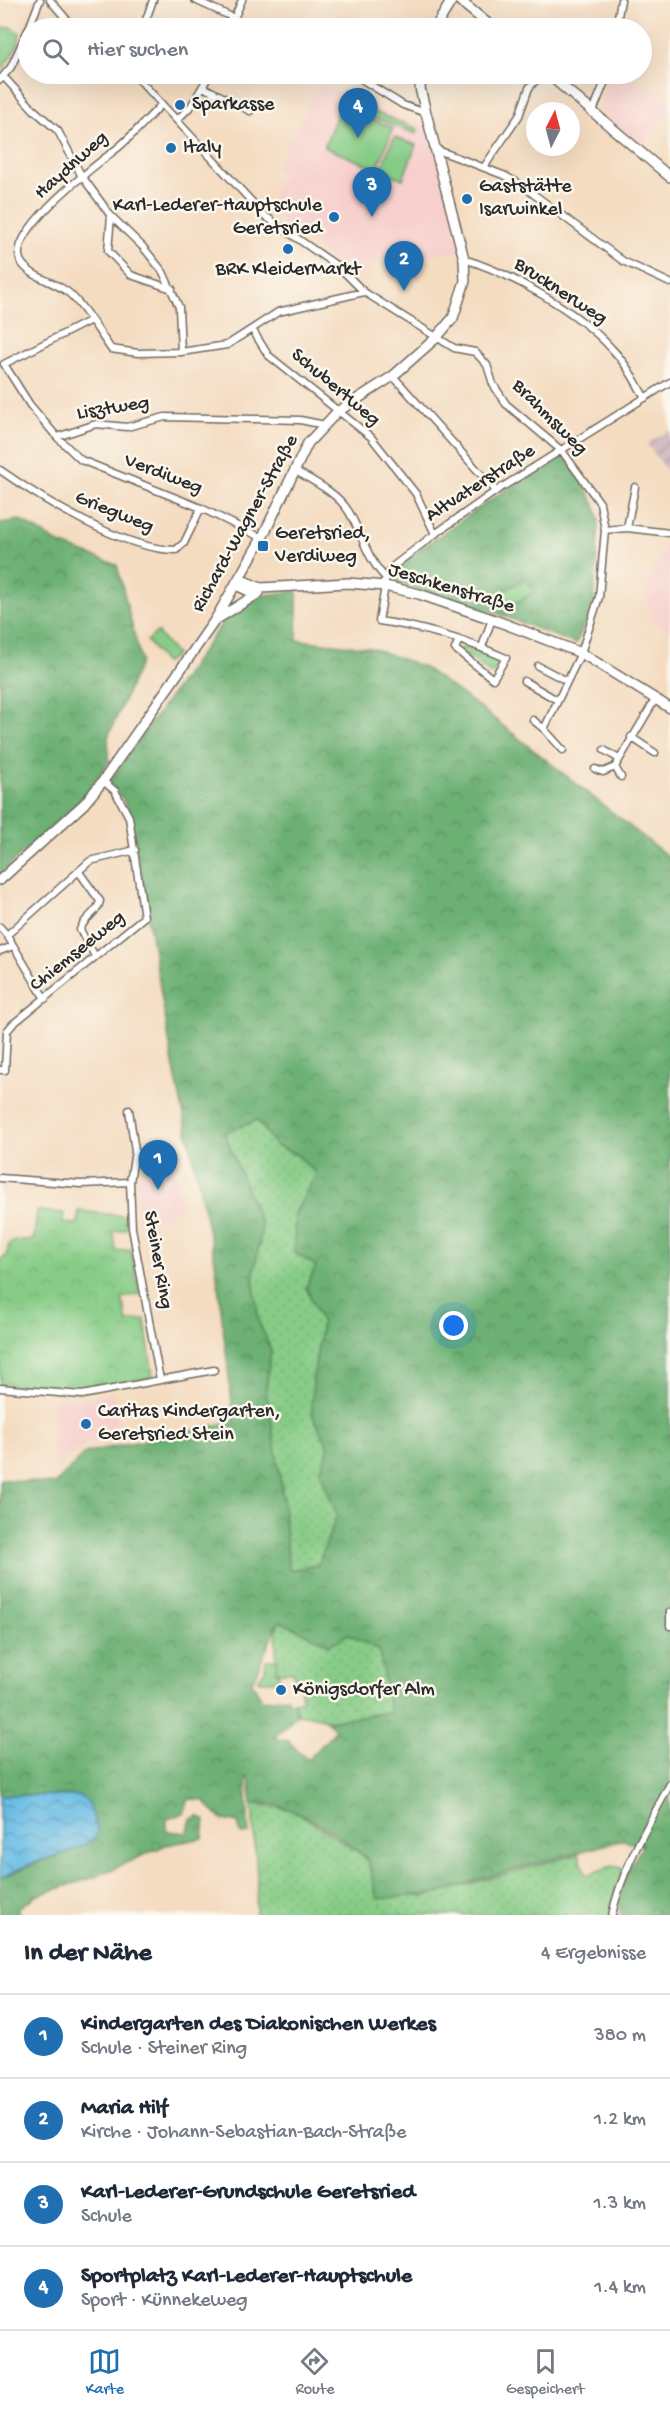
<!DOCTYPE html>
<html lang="de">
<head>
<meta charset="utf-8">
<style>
	body { margin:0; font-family:"Gochi Hand",sans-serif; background:#f2f2f3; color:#1f2937 }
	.compass { position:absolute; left:526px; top:102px; width:54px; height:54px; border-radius:50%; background:#fff; box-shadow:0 6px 24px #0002; rotate:6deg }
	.you { position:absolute; left:454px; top:1326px; width:21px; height:21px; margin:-15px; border:4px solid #fff; border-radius:50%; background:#1a73e8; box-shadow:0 0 0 9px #1a73e833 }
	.badge { display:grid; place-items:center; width:39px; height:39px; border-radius:50%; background:#1f6fb2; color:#fff; font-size:20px; font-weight:700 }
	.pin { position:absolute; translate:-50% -50px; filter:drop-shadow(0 2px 3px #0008) }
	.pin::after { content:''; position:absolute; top:32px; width:21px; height:18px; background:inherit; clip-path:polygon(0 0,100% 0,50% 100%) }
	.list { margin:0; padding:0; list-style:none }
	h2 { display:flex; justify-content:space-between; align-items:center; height:78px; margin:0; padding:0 24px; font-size:26px }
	h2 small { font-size:20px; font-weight:400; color:#747a83 }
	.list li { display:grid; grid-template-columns:39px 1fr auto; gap:18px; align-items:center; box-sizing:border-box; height:84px; padding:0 24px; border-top:2px solid #e0e1e3 }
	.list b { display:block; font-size:22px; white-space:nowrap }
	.list p { margin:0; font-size:20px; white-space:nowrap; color:#747a83 }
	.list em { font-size:20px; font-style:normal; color:#747a83 }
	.icon { flex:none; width:33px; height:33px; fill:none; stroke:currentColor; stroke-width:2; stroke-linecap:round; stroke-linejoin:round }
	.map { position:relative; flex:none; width:670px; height:1915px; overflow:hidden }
	.search { position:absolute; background:#fff; box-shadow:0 6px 24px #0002; left:18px; right:18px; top:18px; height:66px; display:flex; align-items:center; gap:15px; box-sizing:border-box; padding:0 21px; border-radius:33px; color:#747a83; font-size:22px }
	.sheet { height:414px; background:#fff }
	nav { display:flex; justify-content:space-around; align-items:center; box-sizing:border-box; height:84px; border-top:2px solid #e0e1e3; background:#fff; font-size:16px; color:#747a83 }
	nav a { display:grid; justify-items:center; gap:3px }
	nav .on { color:#1f6fb2 }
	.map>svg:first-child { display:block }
	.built { fill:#f7d0ce }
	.industrial { fill:url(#industrial-furrows) }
	.grass { fill:url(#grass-dots); stroke:#587c58; stroke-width:1.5 }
	.forest { fill:url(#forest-crowns); stroke:#4c6e4f; stroke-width:1.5; fill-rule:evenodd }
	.park { fill:url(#park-crowns); stroke:#587c58; stroke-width:1.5 }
	.pitch { fill:#86cc86; stroke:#587c58; stroke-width:1.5 }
	.water { fill:url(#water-waves); stroke:#4a7488; stroke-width:1.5 }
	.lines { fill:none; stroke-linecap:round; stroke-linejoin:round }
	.street-casing { stroke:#716960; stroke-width:9 }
	.secondary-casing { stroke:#716960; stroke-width:12 }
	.street { stroke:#fff; stroke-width:6 }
	.secondary { stroke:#fff; stroke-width:9 }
	.poi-dot { fill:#1f6fb2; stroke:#fbf7ec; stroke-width:2 }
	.labels { text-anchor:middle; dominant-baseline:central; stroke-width:5; stroke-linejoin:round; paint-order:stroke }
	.poi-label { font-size:20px; fill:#2b2b2b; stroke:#fbf7ec; text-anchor:start }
	.street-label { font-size:20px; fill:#2b2b2b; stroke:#fbf7ec }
</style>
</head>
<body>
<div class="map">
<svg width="670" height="1915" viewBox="0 0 670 1915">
	<defs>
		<pattern id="industrial-furrows" width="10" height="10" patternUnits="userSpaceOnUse" patternTransform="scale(1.5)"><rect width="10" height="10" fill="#d2bec4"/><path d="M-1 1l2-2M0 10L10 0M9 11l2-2" fill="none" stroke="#b4a3a9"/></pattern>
		<pattern id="grass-dots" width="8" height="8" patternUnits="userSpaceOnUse" patternTransform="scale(1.5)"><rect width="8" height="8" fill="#86cc86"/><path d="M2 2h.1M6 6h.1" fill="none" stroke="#74af74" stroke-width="1.8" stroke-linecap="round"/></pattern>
		<pattern id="forest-crowns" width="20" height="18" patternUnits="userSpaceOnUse" patternTransform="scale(1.5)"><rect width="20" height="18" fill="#6cb073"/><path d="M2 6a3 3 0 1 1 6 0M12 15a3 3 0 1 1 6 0" fill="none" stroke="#598f5f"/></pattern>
		<pattern id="park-crowns" width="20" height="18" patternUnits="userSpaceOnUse" patternTransform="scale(1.5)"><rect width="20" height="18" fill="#86cc86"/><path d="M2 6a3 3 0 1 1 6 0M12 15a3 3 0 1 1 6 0" fill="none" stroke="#74af74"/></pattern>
		<pattern id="water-waves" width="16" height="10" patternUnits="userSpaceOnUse" patternTransform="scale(1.5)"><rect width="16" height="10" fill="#69bde5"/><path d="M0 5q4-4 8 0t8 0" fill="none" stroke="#579aba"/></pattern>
	</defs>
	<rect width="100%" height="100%" fill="#fbf7ec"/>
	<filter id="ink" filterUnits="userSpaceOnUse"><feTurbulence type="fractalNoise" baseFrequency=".0167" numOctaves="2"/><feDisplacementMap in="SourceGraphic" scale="12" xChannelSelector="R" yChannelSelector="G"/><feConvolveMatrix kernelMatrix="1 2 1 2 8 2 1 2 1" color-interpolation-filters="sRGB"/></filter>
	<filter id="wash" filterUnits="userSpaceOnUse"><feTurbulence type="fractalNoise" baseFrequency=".008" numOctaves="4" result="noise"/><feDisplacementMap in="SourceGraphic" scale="24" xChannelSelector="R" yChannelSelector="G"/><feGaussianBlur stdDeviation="1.35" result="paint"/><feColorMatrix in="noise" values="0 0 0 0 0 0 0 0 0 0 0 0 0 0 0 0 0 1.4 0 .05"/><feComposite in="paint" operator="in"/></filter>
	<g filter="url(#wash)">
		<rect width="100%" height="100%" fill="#f4dcc1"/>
		<path class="built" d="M612 74H622L653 90 670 105V111L640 146 599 110Z
			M320 84 430 129 462 251 379 259 360 279 266 211 282 173 275 169Z
			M669 529 670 530V630L652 624 646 585 660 558Z
			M176 1171 181 1206 158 1220 137 1222 136 1173Z
			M114 1394 120 1438 88 1443 54 1470 53 1399 81 1400Z"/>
		<path class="industrial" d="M670 430V475L647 444Z"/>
		<path class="grass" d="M464 646 500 659 494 673 491 674 459 650Z
			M258 1120 275 1145 297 1155 316 1173 295 1214 316 1266 306 1287 322 1323 313 1378 312 1414 329 1447 320 1472 337 1515 318 1565 289 1570 282 1490 266 1389 271 1350 259 1322 253 1278 262 1227 224 1132Z
			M279 1620 329 1645 348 1634 379 1650 390 1712 327 1721 316 1716 297 1714 294 1702 302 1701 300 1682H295L294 1672H276V1631Z
			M256 1804 288 1809 300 1814 361 1854 369 1863 376 1895 426 1896 579 1854 586 1875 612 1866 624 1868 615 1891 610 1915H256L257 1876 252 1805Z"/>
		<path class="forest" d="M562 455 579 475 595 505 599 519 594 602 576 644 494 612 395 583 393 579 403 561 498 495Z
			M20 520 60 544 117 565 141 661 108 737 109 762 81 800 0 874V523Z
			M297 591V640L372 648 423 667 478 706 670 858V1915H621C613 1891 631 1867 642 1846L623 1840 480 1879 440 1893 378 1899 367 1858C342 1838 285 1795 252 1805L249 1779 246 1777 249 1834H241L238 1823 220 1819 203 1800 189 1799 184 1814 167 1819V1831L187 1833 191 1819 198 1816 205 1820 203 1838 166 1845 95 1877 38 1895 17 1909 20 1915H0V1878C31 1864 63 1854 94 1839L72 1795H0V1479L55 1484 85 1453 234 1421 216 1267 173 1064 134 835 124 801 109 782 228 615C255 594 265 594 297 591ZM257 1120 275 1145 297 1155 316 1173 295 1214 294 1252 316 1266 306 1287 322 1323 313 1378 312 1414 329 1447 320 1472 337 1515 318 1565 289 1570 282 1490 266 1389 271 1350 259 1322 253 1278 262 1227 224 1133ZM279 1621 330 1645 348 1634 379 1650 390 1712 327 1721 336 1730 308 1760 288 1741 274 1738 297 1714 294 1702H289L288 1697 262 1700 252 1682Z"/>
		<path class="park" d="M11 27 20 33 19 43 0 74V28Z
			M37 1211 64 1213 63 1223 78 1224V1211L125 1216 127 1229 113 1232 116 1251 131 1249 140 1294 122 1298 127 1322 145 1319 153 1377 84 1391 0 1385V1259L6 1257 9 1244 14 1241 34 1239Z
			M266 1660H277L276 1672 279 1674V1681H257L265 1670Z"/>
		<path class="pitch" d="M351 103 418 129 416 134 350 108Z
			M340 107 393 128 377 169 324 147Z
			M394 137 416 145 403 179 380 170Z
			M526 578 534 592 509 606 501 593Z
			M157 632 176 655 165 663 147 641Z"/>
		<path class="water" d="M0 1795 80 1796 88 1802 98 1832C90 1849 52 1856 35 1862 23 1867 12 1873 0 1878Z"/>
	</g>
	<g filter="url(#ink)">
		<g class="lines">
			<g class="street-casing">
				<path id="street" d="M50 0 74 28
					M195 0 234 18
					M29 28 40 0
					M143 28 153 0
					M230 28 242 0
					M616 28 621 0
					M134 74 265 216 340 268 364 292 454 348 475 352 487 365 493 384 506 404 562 451 600 503 605 530 599 597 581 653 544 729 533 720
					M353 74 403 105 426 113
					M4 77 33 109 58 131 81 175 111 216 143 247 163 272 179 307 181 352
					M0 80 11 67 28 30
					M203 87 250 111
					M162 104C148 118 135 133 120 146 99 163 4 232 21 262 32 279 56 281 70 294 86 309 98 331 111 349L138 353 181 352 227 345 278 312 364 292
					M593 111 608 74
					M178 119 191 106 210 74
					M435 149 503 175 520 184 623 261 670 283
					M484 167 519 116 529 88 541 74
					M111 216 108 251 131 275 172 289
					M464 259C512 274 578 311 612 349 626 363 635 381 645 398
					M89 321 4 364 30 405 57 437 96 424 127 427 165 417 300 420 325 425
					M252 329 268 355 371 437 416 494 435 534
					M393 376 496 491
					M57 437 81 460 201 508 262 538
					M0 470C43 500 124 550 176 550L184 543 201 508
					M294 470C313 481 338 493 349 512 362 534 367 559 385 577
					M627 528 635 487
					M605 530 627 528 670 533
					M382 586 392 567 435 534 496 491 670 382
					M385 586 379 621C423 627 465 640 506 658L493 679 455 649 459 640
					M482 647 492 619
					M538 666 567 681
					M524 681 557 700
					M544 729 563 750
					M631 737 655 753
					M604 750 619 759
					M595 769 603 772 615 767
					M621 777 615 767 656 698
					M79 872 100 901C98 913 84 917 80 930L95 956
					M0 927 7 935 45 999
					M7 935 90 861 135 850
					M0 951 13 946
					M0 1070H5L7 1031 13 1024 144 917 129 817 115 791 103 781
					M0 1178 81 1184 130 1182
					M160 1380 214 1370
					M0 1388 82 1395 160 1380 132 1228 130 1182 135 1151 129 1110
					M670 1612V1626
					M612 1915C622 1868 648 1826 670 1784"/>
			</g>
			<g class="secondary-casing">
				<path id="secondary" d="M459 0 493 28
					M435 28 452 0
					M548 74 670 177
					M239 579 261 588 348 583 385 586 419 594 492 619 581 653 670 708
					M236 585 251 592H259
					M217 619 259 593
					M0 880 84 804 103 781 215 620 262 538 308 443 337 412 393 376 436 338 453 318 465 281 464 259 426 113 420 88 422 74"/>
			</g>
			<use href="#street" class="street"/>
			<use href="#secondary" class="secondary"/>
		</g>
	</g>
	<g class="poi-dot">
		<circle cx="180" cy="105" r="6"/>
		<circle cx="171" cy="148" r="6"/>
		<circle cx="467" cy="199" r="6"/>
		<circle cx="334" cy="217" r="6"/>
		<circle cx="288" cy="249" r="6"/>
		<rect x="257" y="540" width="12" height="12" rx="3"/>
		<circle cx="86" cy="1424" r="6"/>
		<circle cx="281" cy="1690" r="6"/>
	</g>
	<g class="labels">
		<g class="poi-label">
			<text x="192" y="105">Sparkasse</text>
			<text x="183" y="148">Italy</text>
			<text x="479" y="187">Gaststätte<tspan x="479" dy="23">Isarwinkel</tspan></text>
			<text x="322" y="206" text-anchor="end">Karl-Lederer-Hauptschule<tspan x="322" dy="23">Geretsried</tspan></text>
			<text x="288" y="270" text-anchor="middle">BRK KleiderMarkt</text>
			<text x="275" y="534">Geretsried,<tspan x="275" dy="23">Verdiweg</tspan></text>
			<text x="98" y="1412">Caritas Kindergarten,<tspan x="98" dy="23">Geretsried Stein</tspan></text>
			<text x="293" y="1690">Königsdorfer Alm</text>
		</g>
		<g class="street-label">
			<text transform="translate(72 166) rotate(-42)">Haydnweg</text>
			<text transform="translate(560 292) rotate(33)">Brucknerweg</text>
			<text transform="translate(335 388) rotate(40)">Schubertweg</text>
			<text transform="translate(113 409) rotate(-9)">Lisztweg</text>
			<text transform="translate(549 418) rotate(45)">Brahmsweg</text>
			<text transform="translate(163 475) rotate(21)">Verdiweg</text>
			<text transform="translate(481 484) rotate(-33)">Altvaterstraße</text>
			<text transform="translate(114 513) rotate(22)">Griegweg</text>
			<text transform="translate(246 524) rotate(-61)">Richard-Wagner-Straße</text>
			<text transform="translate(451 589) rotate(17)">Jeschkenstraße</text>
			<text transform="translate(78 952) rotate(-39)">Chiemseeweg</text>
			<text transform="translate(157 1260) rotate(80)">Steiner Ring</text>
		</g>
	</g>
</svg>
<svg class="compass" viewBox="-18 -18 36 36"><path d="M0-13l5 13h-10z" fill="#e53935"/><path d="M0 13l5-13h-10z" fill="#747a83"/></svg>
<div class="you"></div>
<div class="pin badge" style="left:158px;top:1190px">1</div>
<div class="pin badge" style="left:404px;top:291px">2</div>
<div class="pin badge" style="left:372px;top:217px">3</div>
<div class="pin badge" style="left:358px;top:138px">4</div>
<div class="search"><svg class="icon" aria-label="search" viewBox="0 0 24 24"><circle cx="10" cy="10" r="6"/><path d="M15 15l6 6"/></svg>Hier suchen</div>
</div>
<section class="sheet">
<h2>In der Nähe<small>4 Ergebnisse</small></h2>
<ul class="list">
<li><span class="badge">1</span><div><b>Kindergarten des Diakonischen Werkes</b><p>Schule · Steiner Ring</p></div><em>380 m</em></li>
<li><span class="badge">2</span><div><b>Maria Hilf</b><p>Kirche · Johann-Sebastian-Bach-Straße</p></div><em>1.2 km</em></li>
<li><span class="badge">3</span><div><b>Karl-Lederer-Grundschule Geretsried</b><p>Schule</p></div><em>1.3 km</em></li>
<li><span class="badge">4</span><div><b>Sportplatz Karl-Lederer-Hauptschule</b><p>Sport · Künnekeweg</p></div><em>1.4 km</em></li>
</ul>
</section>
<nav>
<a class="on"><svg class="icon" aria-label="map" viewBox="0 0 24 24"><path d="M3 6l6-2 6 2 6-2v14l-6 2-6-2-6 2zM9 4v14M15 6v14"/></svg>Karte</a>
<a><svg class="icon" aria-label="directions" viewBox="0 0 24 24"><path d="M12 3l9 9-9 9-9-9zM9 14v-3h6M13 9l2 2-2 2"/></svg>Route</a>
<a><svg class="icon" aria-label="saved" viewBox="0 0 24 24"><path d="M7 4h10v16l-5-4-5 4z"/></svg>Gespeichert</a>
</nav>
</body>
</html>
